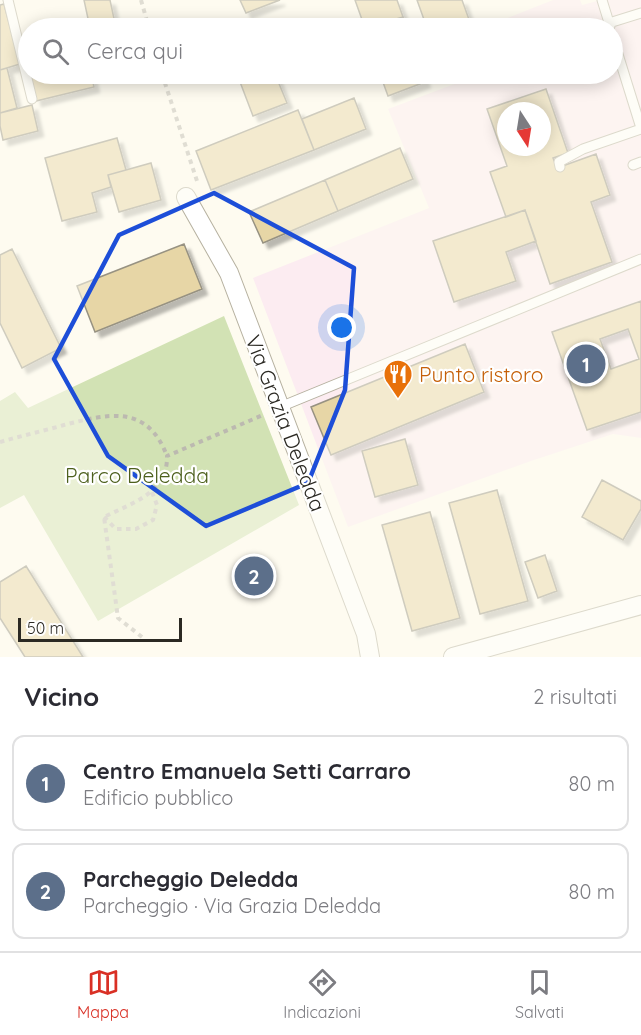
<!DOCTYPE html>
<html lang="it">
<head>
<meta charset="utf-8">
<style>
	body { margin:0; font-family:Quicksand,sans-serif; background:#f7f7f7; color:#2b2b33 }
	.compass { position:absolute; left:497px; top:102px; width:54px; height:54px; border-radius:50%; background:#fff; box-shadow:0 3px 15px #0003; rotate:168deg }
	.scale { position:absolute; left:18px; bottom:15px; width:164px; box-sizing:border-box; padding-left:6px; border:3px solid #2b2923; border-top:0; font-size:16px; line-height:21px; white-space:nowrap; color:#2b2923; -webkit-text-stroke:4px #fff; paint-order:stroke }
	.you { position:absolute; left:342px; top:328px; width:21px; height:21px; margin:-15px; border:4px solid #fff; border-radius:50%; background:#1a73e8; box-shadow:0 0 0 9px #1a73e833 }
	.badge { display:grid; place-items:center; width:39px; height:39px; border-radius:50%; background:#d93025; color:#fff; font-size:20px; font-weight:700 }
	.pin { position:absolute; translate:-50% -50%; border:3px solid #fff; box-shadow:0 2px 6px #0006 }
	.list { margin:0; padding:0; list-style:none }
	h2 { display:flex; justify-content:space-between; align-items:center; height:78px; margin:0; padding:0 24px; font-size:26px }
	h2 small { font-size:20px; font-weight:400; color:#7c7c81 }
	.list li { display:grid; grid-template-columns:39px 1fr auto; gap:18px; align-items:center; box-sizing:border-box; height:96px; margin:0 12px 12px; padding:0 12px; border:2px solid #e1e1e2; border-radius:12px }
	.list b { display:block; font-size:22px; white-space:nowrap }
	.list p { margin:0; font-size:20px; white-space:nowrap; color:#7c7c81 }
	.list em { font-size:20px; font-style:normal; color:#7c7c81 }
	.icon { flex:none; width:33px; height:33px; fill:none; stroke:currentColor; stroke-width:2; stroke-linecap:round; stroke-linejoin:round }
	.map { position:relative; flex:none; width:641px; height:657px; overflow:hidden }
	.search { position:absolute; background:#fff; box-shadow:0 3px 15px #0003; left:18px; right:18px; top:18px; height:66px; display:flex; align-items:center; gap:15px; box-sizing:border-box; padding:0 21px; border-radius:33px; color:#7c7c81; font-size:22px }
	.sheet { height:294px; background:#fff }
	nav { display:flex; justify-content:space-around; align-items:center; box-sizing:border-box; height:84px; border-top:2px solid #e1e1e2; background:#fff; font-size:16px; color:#7c7c81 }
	nav a { display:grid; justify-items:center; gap:3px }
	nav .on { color:#d93025 }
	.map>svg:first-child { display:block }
	.commercial { fill:#fcecf1; fill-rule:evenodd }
	.green { fill:#d2e2b4 }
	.building { fill:#e7d6a6; stroke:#979282; stroke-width:1.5; fill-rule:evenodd; filter:url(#shadow) }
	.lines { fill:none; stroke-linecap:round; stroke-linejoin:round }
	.service-casing { stroke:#b6b1a0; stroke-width:11 }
	.minor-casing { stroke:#b6b1a0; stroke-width:20 }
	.path { stroke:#bcb9b0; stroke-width:4; stroke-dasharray:4.5 4.5; stroke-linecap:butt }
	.service { stroke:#fff; stroke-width:9 }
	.minor { stroke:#fff; stroke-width:18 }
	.marked { fill:none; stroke:#1d4ed8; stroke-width:4.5; stroke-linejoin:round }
	.labels { text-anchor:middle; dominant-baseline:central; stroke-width:4.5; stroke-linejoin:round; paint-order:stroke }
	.food-label { font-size:21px; fill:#c56008; stroke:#fff; text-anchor:start }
	.street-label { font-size:21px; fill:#2b2923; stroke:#fff }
	.park-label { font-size:21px; fill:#4d601d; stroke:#fff }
</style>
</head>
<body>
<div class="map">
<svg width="641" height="657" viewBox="0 0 641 657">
	<defs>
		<filter id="shadow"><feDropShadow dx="5.5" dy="5.5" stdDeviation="1.5" flood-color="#0004"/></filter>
	</defs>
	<rect width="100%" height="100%" fill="#fefbf0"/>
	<path class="commercial" d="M553 0H580L582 5 601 0H641V438L613 434 531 461 348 527 253 278 429 208 388 109 481 74H612V28H482ZM506 111H542V147H506Z"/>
	<path class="green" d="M224 316 299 505 98 621 24 495 0 508V401L15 392 28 408Z"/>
	<path class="building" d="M84 0H110L116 28H90Z
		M240 0H280L246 13Z
		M355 0H397L403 17 365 28Z
		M417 0H462L472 28H427Z
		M4 4 20 64 0 70V5Z
		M403 17 407 28H370Z
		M7 68 17 108 0 113V70Z
		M30 74H91L94 87 36 101Z
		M237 74H275L287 103 253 116Z
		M380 74H422L425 82 388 96Z
		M546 89 568 153 553 158 557 168 596 154 610 195 591 202 612 262 550 284 525 210 506 217 490 172 507 166 487 109ZM506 111H542V147H506Z
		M354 98 366 129 314 150 302 119Z
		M32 105 38 131 3 140 0 126V113Z
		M298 110 314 150 211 190 196 151Z
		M117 138 126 170 108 175 111 187 92 193 97 212 62 221 45 158Z
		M400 148 413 179 338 211 325 180Z
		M151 163 161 200 119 212 108 175Z
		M325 180 338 211 263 243 249 212Z
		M525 210 536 241 506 252 516 281 454 302 433 241Z
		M184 244 202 289 95 332 77 286Z
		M12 249 61 348 22 368 0 323V255Z
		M641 301V412L587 430 552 332ZM628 329 639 359 611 369 600 339Z
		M465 344 484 392 331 455 311 407Z
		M405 439 418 485 375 497 362 451Z
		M602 480 641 501V509L623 540 582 517Z
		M497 490 528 601 480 614 449 503Z
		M430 512 460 618 412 631 382 525Z
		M545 555 557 591 538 598 525 562Z
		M26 566 83 657H25L0 618V582Z"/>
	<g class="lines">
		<g class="service-casing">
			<path id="service" d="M8 0 32 99
				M602 0 610 26
				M609 23 641 13
				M612 35 641 128
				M633 165 641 162
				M560 167 559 162 583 149 641 129
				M280 407 641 259"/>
		</g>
		<g class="minor-casing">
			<path id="minor" d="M186 197 229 273 366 634 370 657
				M453 657 641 605"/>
		</g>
		<path class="path" d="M141 0 149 28
			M162 74 197 181
			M0 442C21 436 43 431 64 425 107 414 147 403 167 456
			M104 517 116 529H136L153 520 157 505 152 492
			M142 637 118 618 104 517C132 503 168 493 167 456L263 415"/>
		<use href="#service" class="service"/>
		<use href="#minor" class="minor"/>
	</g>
	<path d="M0 0H641V657H0ZM214 193 354 268 345 390 308 483 206 526 108 456 54 359 119 235Z" fill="#fefbf0" fill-opacity=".55" fill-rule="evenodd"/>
	<path class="marked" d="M214 193 354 268 345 390 308 483 206 526 108 456 54 359 119 235Z"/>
	<defs>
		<g id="restaurant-pin" transform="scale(1.5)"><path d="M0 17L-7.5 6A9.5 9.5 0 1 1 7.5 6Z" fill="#e8710a" stroke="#fff"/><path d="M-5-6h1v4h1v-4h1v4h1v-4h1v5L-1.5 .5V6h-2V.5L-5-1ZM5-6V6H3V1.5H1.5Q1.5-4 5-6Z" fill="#fff"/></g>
	</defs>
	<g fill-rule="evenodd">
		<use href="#restaurant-pin" x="398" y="374"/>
	</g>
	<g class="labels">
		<g class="food-label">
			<text x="419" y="374">Punto ristoro</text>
		</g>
		<g class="street-label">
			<text transform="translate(286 423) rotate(69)">Via Grazia Deledda</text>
		</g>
		<g class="park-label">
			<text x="137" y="475">Parco Deledda</text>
		</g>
	</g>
</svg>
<svg class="compass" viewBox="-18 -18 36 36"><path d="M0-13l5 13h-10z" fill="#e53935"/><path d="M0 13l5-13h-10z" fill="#7c7c81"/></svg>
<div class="scale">50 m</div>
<div class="you"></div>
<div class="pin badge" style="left:586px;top:364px;background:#5c6f8a">1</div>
<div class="pin badge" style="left:254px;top:576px;background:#5c6f8a">2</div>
<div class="search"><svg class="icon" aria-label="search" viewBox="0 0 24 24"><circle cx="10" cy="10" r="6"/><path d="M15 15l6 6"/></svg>Cerca qui</div>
</div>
<section class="sheet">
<h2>Vicino<small>2 risultati</small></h2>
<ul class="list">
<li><span class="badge" style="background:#5c6f8a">1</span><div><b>Centro Emanuela Setti Carraro</b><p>Edificio pubblico</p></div><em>80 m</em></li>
<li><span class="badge" style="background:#5c6f8a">2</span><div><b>Parcheggio Deledda</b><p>Parcheggio · Via Grazia Deledda</p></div><em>80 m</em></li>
</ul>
</section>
<nav>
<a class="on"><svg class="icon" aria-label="map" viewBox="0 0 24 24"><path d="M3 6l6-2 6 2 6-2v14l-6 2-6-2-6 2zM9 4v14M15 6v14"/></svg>Mappa</a>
<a><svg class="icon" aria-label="directions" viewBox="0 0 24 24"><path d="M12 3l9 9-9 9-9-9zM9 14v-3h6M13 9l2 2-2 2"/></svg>Indicazioni</a>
<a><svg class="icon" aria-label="saved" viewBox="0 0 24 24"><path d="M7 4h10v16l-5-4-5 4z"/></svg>Salvati</a>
</nav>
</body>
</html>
